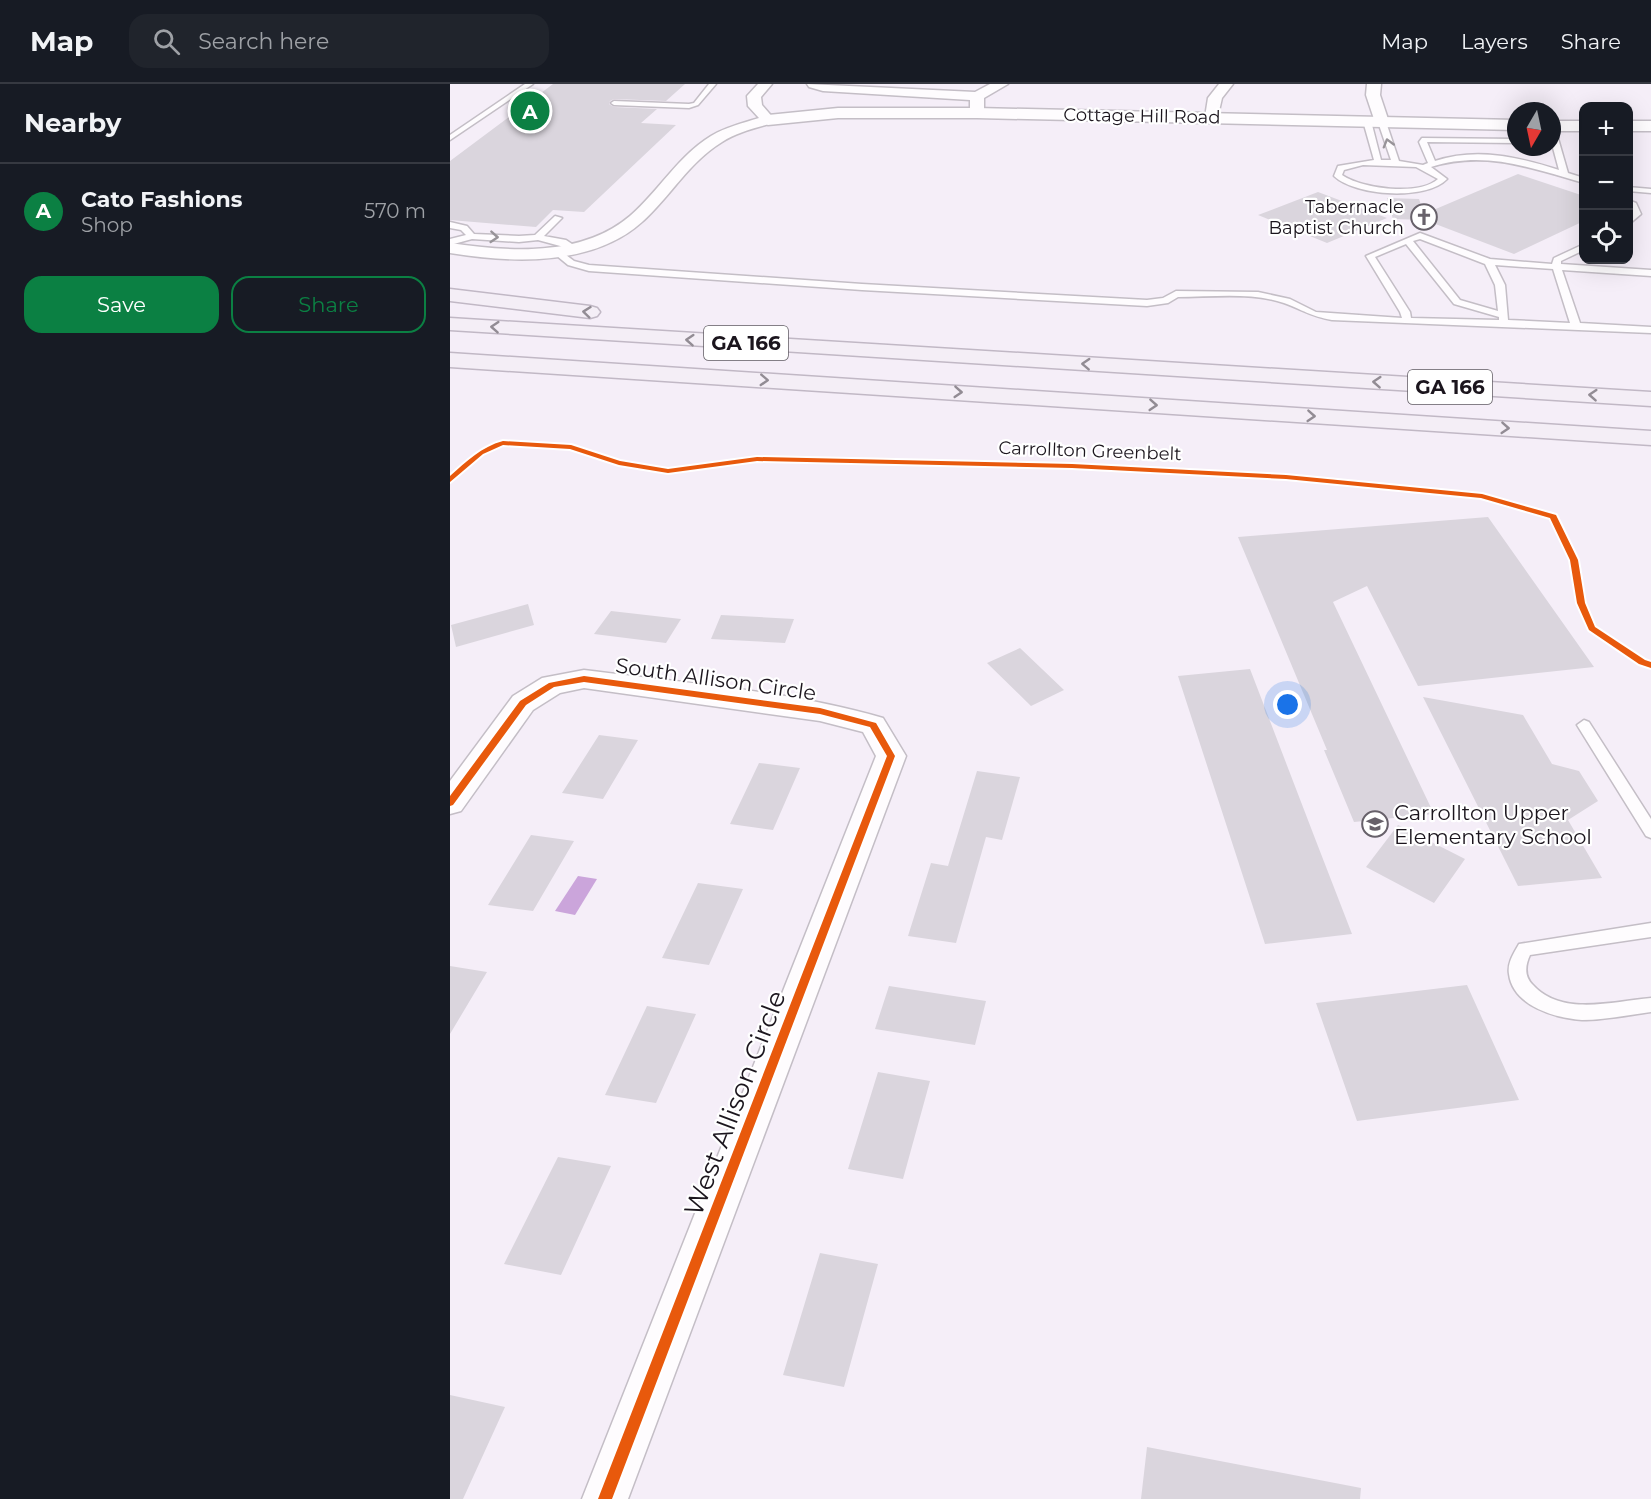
<!DOCTYPE html>
<html lang="en">
<head>
<meta charset="utf-8">
<style>
	body { margin:0; font-family:Montserrat,sans-serif; background:#20242c; color:#f1f3f6 }
	.controls { position:absolute; right:18px; top:18px; display:grid; overflow:hidden; border-radius:12px; box-shadow:0 6px 24px #0002 }
	.controls button { width:54px; height:54px; display:grid; place-items:center; padding:0; border:0; border-bottom:2px solid #363941; background:#171b24; color:#f1f3f6; font:30px sans-serif }
	.compass { position:absolute; left:1057px; top:18px; width:54px; height:54px; border-radius:50%; background:#171b24; box-shadow:0 6px 24px #0002; rotate:189deg }
	.you { position:absolute; left:838px; top:621px; width:21px; height:21px; margin:-15px; border:4px solid #fff; border-radius:50%; background:#1a73e8; box-shadow:0 0 0 9px #1a73e833 }
	.badge { display:grid; place-items:center; width:39px; height:39px; border-radius:50%; background:#0b8043; color:#fff; font-size:20px; font-weight:700 }
	.pin { position:absolute; translate:-50% -50%; border:3px solid #fff; box-shadow:0 2px 6px #0006 }
	.list { margin:0; padding:0; list-style:none }
	h2 { display:flex; justify-content:space-between; align-items:center; height:78px; margin:0; padding:0 24px; font-size:26px }
	h2 small { font-size:20px; font-weight:400; color:#9ea1a6 }
	.list li { display:grid; grid-template-columns:39px 1fr auto; gap:18px; align-items:center; box-sizing:border-box; height:96px; padding:0 24px; border-top:2px solid #363941 }
	.list b { display:block; font-size:22px; white-space:nowrap }
	.list p { margin:0; font-size:20px; white-space:nowrap; color:#9ea1a6 }
	.list em { font-size:20px; font-style:normal; color:#9ea1a6 }
	.actions { display:flex; gap:12px; padding:18px 24px }
	.actions a { flex:1; padding:14px 0; border:2px solid #0b8043; border-radius:18px; text-align:center; font-size:21px; color:#0b8043 }
	.actions .main { background:#0b8043; color:#fff }
	.icon { flex:none; width:33px; height:33px; fill:none; stroke:currentColor; stroke-width:2; stroke-linecap:round; stroke-linejoin:round }
	.map { position:relative; flex:none; width:1201px; height:1415px; overflow:hidden }
	header { display:flex; align-items:center; gap:36px; box-sizing:border-box; height:84px; padding:0 30px; background:#171b24; border-bottom:2px solid #363941 }
	header strong { font-size:28px }
	nav { display:flex; gap:33px; margin-inline-start:auto; font-size:21px }
	.search { width:420px; height:54px; background:#20242c; display:flex; align-items:center; gap:15px; box-sizing:border-box; padding:0 21px; border-radius:18px; color:#9ea1a6; font-size:22px }
	main { display:flex }
	aside { flex:1; background:#171b24 }
	.map>svg:first-child { display:block }
	.water { fill:#cba5db }
	.building { fill:#dad5dd }
	.lines { fill:none; stroke-linecap:round; stroke-linejoin:round }
	.service-casing { stroke:#c4bec6; stroke-width:3 }
	.minor-casing { stroke:#c4bec6; stroke-width:3 }
	.tertiary-casing { stroke:#c4bec6; stroke-width:3 }
	.trunk-casing { stroke:#c1b8c5; stroke-width:3 }
	.service { fill:#fefcfe; fill-rule:evenodd }
	.minor { fill:#fefcfe; fill-rule:evenodd }
	.tertiary { fill:#fefcfe; fill-rule:evenodd }
	.trunk { fill:#f4eef6; fill-rule:evenodd }
	.cycleway-casing { stroke:#fff; stroke-width:4 }
	.cycleway { fill:#e8590c; fill-rule:evenodd }
	.oneway { stroke:#989499 }
	.oneway2 { stroke:#928c94 }
	.labels { text-anchor:middle; dominant-baseline:central; stroke-width:4.5; stroke-linejoin:round; paint-order:stroke }
	.far-street-label { font-size:18px; fill:#1b151d; stroke:#fff }
	.far-poi-label { font-size:18px; fill:#1b151d; stroke:#fff; text-anchor:end }
	.shield { fill:#fff; stroke:#5f5b61; stroke-width:1.5 }
	.shield-label { font-size:20px; font-weight:bold; fill:#1b151d }
	.street-label { font-size:21px; fill:#1b151d; stroke:#fff }
	.poi-label { font-size:21px; fill:#1b151d; stroke:#fff; text-anchor:start }
	.near-street-label { font-size:26px; fill:#1b151d; stroke:#fff }
</style>
</head>
<body>
<header>
<strong>Map</strong>
<div class="search"><svg class="icon" aria-label="search" viewBox="0 0 24 24"><circle cx="10" cy="10" r="6"/><path d="M15 15l6 6"/></svg>Search here</div>
<nav><a>Map</a><a>Layers</a><a>Share</a></nav>
</header>
<main>
<aside>
<h2>Nearby<small></small></h2>
<ul class="list">
<li><span class="badge">A</span><div><b>Cato Fashions</b><p>Shop</p></div><em>570 m</em></li>
</ul>
<div class="actions"><a class="main">Save</a><a>Share</a></div>
</aside>
<div class="map">
<svg width="1201" height="1415" viewBox="0 0 1201 1415">
	<rect width="100%" height="100%" fill="#f5eef8"/>
	<path class="water" d="M128 792 147 795 125 831 105 827Z"/>
	<path class="building" d="M103 0H235L216 17 164 15 160 17 159 20 164 23 207 25 191 39 226 41 134 128 103 126 86 143 0 136V77Z
		M1068 90 1134 112V137L1064 170 975 136 943 135 937 114 969 115 974 130Z
		M868 108 937 134 877 159 808 131Z
		M1038 433 1144 583 968 602 917 502 883 518 984 730 904 738 874 666H877L788 453Z
		M78 520 84 541 6 563 1 541Z
		M161 527 231 535 216 559 144 550Z
		M271 531 344 535 335 559 261 555Z
		M570 564 614 606 581 622 537 579Z
		M800 585 866 757 902 850 815 860 728 592Z
		M973 613 1073 631 1102 680 1129 687 1148 717 1118 736 1152 794 1068 802Z
		M149 651 188 656 153 715 112 709Z
		M309 679 350 684 323 746 280 740Z
		M527 687 570 693 552 756 536 753 506 859 458 852 481 779 498 782Z
		M948 741 1015 775 984 819 916 783Z
		M81 751 124 757 83 827 38 821Z
		M248 799 293 805 259 881 212 874Z
		M0 882 37 888 0 950Z
		M1017 901 1069 1016 907 1037 866 919Z
		M439 902 536 917 525 961 425 945Z
		M197 922 246 930 206 1019 155 1011Z
		M428 988 480 997 453 1095 398 1085Z
		M108 1073 161 1082 111 1191 54 1180Z
		M370 1169 428 1180 394 1303 333 1291Z
		M0 1311 55 1323 13 1415H0Z
		M697 1363 911 1404 910 1415H691Z"/>
	<g class="lines">
		<g class="service-casing">
			<path id="service" d="M75 0H83L0 56V51Z
				M259 0H266L248 21 239 24 164 21 161 19 164 17 239 20 244 19Z
				M917 35 921 37 931 76H941L928 38 932 36 936 38 949 77 973 81 978 79 969 58 972 54 1066 55V59L977 58 985 77C1027 63 1068 73 1109 86L1102 60V44H1105L1118 89 1134 94V99C1081 84 1035 66 981 83L997 95C976 117 905 112 884 92L888 82 924 76 913 37ZM913 81 966 83 988 95C969 112 912 105 892 91L894 86Z
				M1178 103 1201 105V109L1178 107Z
				M1178 116 1186 119 1191 130 1178 141V134L1183 130Z
				M105 132 112 134 94 152 116 156 125 162V166L88 156 69 158 22 155 0 161V155L16 151 11 146 0 144V138L17 142 24 150 69 152 85 151Z
				M970 149 1040 175 1102 180 1104 174 1134 160V166L1111 177V180L1201 186V192L1112 186 1130 239 1201 243V249L882 236C860 232 853 226 834 219 802 208 762 213 728 213L718 219 697 222 412 206 139 187 118 181 101 167 108 165 124 177 139 181 412 200 697 216 713 214 726 207 808 208 840 215 866 228 952 234 950 228 916 172ZM970 155 1035 180 1045 201 1048 227 1010 216 963 157ZM956 160 1004 220 1049 233V236L961 234 960 228 925 173ZM1045 181 1103 185 1120 239 1058 236 1055 201Z
				M1134 636 1139 638 1201 735V754L1196 752 1127 641Z
				M1201 839V853L1080 871C1075 882 1074 892 1083 901 1112 933 1164 917 1201 914V928C1178 931 1155 936 1132 936 1105 934 1063 922 1059 890 1057 879 1064 869 1069 860Z"/>
		</g>
		<g class="minor-casing">
			<path id="minor" d="M308 0H322L311 13 312 21 325 36 323 39C306 44 287 48 272 58 239 78 220 113 192 138 142 183 61 179 0 169V159C59 168 132 173 180 132 209 107 228 72 261 52 276 43 293 39 309 34L298 22 297 12Z
				M357 0 525 8 540 0H558L534 14V29L527 33 520 29V16L373 7 359 3Z
				M769 0H783L772 14 767 36H757L755 33 758 14Z
				M917 0H931L930 11 939 38 937 41H927L925 38 916 11Z
				M134 586C234 599 336 606 433 634L456 672 178 1415H132L426 672 413 648 370 637 134 604 110 609 83 626 11 727 0 730V697L63 612 92 594Z"/>
		</g>
		<g class="tertiary-casing">
			<path id="tertiary" d="M388 24H527L1066 36V46L527 34H388L318 41 310 36 318 31Z
				M1102 37H1134V47H1102Z
				M1178 37H1201V47H1178Z"/>
		</g>
		<g class="trunk-casing">
			<path id="trunk" d="M0 205 140 222 147 224 150 228 147 232 140 234 0 217Z
				M0 234 1201 308V322L0 246Z
				M0 269 1201 347V361L0 283Z"/>
		</g>
		<use href="#service" class="service"/>
		<use href="#minor" class="minor"/>
		<use href="#tertiary" class="tertiary"/>
		<use href="#trunk" class="trunk"/>
		<g class="cycleway-casing">
			<path id="cycleway" d="M53 357 121 361 170 377 218 385 307 373 622 380 836 391 1032 410 1106 431 1128 476 1135 519 1145 543 1195 576 1201 578V584L1189 580 1139 546 1127 519 1120 476 1100 434 1031 414 836 395 622 384 307 377 218 389 169 381 120 365 53 361 33 370 0 398V392C17 377 31 363 53 357Z
				M134 592 370 624 426 639 445 672 162 1415H148L437 672 420 643 370 630 134 598 104 603 76 621 3 721 0 722V712L70 617 99 599Z"/>
		</g>
		<use href="#cycleway" class="cycleway"/>
	</g>
	<defs><path id="oneway-chevron" d="M-2-3.5L2.5 0L-2 3.5" fill="none" stroke-width="1.6" stroke-linecap="round" stroke-linejoin="round" transform="scale(1.5)"/></defs>
	<g class="oneway">
		<use href="#oneway-chevron" transform="translate(938 59) rotate(-106)"/>
		<use href="#oneway-chevron" transform="translate(44 153) rotate(4)"/>
	</g>
	<g class="oneway2">
		<use href="#oneway-chevron" transform="translate(137 228) rotate(-174)"/>
		<use href="#oneway-chevron" transform="translate(45 243) rotate(-176)"/>
		<use href="#oneway-chevron" transform="translate(240 256) rotate(-176)"/>
		<use href="#oneway-chevron" transform="translate(636 280) rotate(-177)"/>
		<use href="#oneway-chevron" transform="translate(314 296) rotate(3)"/>
		<use href="#oneway-chevron" transform="translate(927 298) rotate(-176)"/>
		<use href="#oneway-chevron" transform="translate(508 308) rotate(4)"/>
		<use href="#oneway-chevron" transform="translate(1143 311) rotate(-176)"/>
		<use href="#oneway-chevron" transform="translate(703 321) rotate(4)"/>
		<use href="#oneway-chevron" transform="translate(861 332) rotate(4)"/>
		<use href="#oneway-chevron" transform="translate(1055 344) rotate(4)"/>
	</g>
	<defs>
		<g id="church-ring" transform="scale(1.35)"><circle r="9.5" fill="#fff" stroke="#67616a" stroke-width="1.5"/><path d="M-1.2-6h2.4v3.5h3.3v2.4h-3.3V6h-2.4V-.1h-3.3v-2.4h3.3Z" fill="#67616a"/></g>
		<g id="school-ring" transform="scale(1.35)"><circle r="9.5" fill="#fff" stroke="#67616a" stroke-width="1.5"/><path d="M0-5L7-2L0 1L-7-2ZM-4 1L0 2.5L4 1V4Q0 6-4 4Z" fill="#67616a"/></g>
	</defs>
	<g fill-rule="evenodd">
		<use href="#church-ring" x="974" y="133"/>
		<use href="#school-ring" x="925" y="740"/>
	</g>
	<g class="labels">
		<g class="far-street-label">
			<text transform="translate(692 32) rotate(1)">Cottage Hill Road</text>
			<text transform="translate(640 367) rotate(2)">Carrollton Greenbelt</text>
		</g>
		<g class="far-poi-label">
			<text x="954" y="123">Tabernacle<tspan x="954" dy="21">Baptist Church</tspan></text>
		</g>
		<g class="shield">
			<rect x="254" y="242" width="84" height="34" rx="4.5"/>
			<rect x="958" y="286" width="84" height="34" rx="4.5"/>
		</g>
		<g class="shield-label">
			<text x="296" y="259">GA 166</text>
			<text x="1000" y="303">GA 166</text>
		</g>
		<g class="street-label">
			<text transform="translate(266 595) rotate(8)">South Allison Circle</text>
		</g>
		<g class="poi-label">
			<text x="944" y="728">Carrollton Upper<tspan x="944" dy="24">Elementary School</tspan></text>
		</g>
		<g class="near-street-label">
			<text transform="translate(285 1019) rotate(-69)">West Allison Circle</text>
		</g>
	</g>
</svg>
<div class="controls">
<button>+</button>
<button>−</button>
<button><svg class="icon" aria-label="locate" viewBox="0 0 24 24"><circle cx="12" cy="12" r="6"/><path d="M12 2v4M12 18v4M2 12h4M18 12h4"/></svg></button>
</div>
<svg class="compass" viewBox="-18 -18 36 36"><path d="M0-13l5 13h-10z" fill="#e53935"/><path d="M0 13l5-13h-10z" fill="#9ea1a6"/></svg>
<div class="you"></div>
<div class="pin badge" style="left:80px;top:27px">A</div>
</div>
</main>
</body>
</html>
